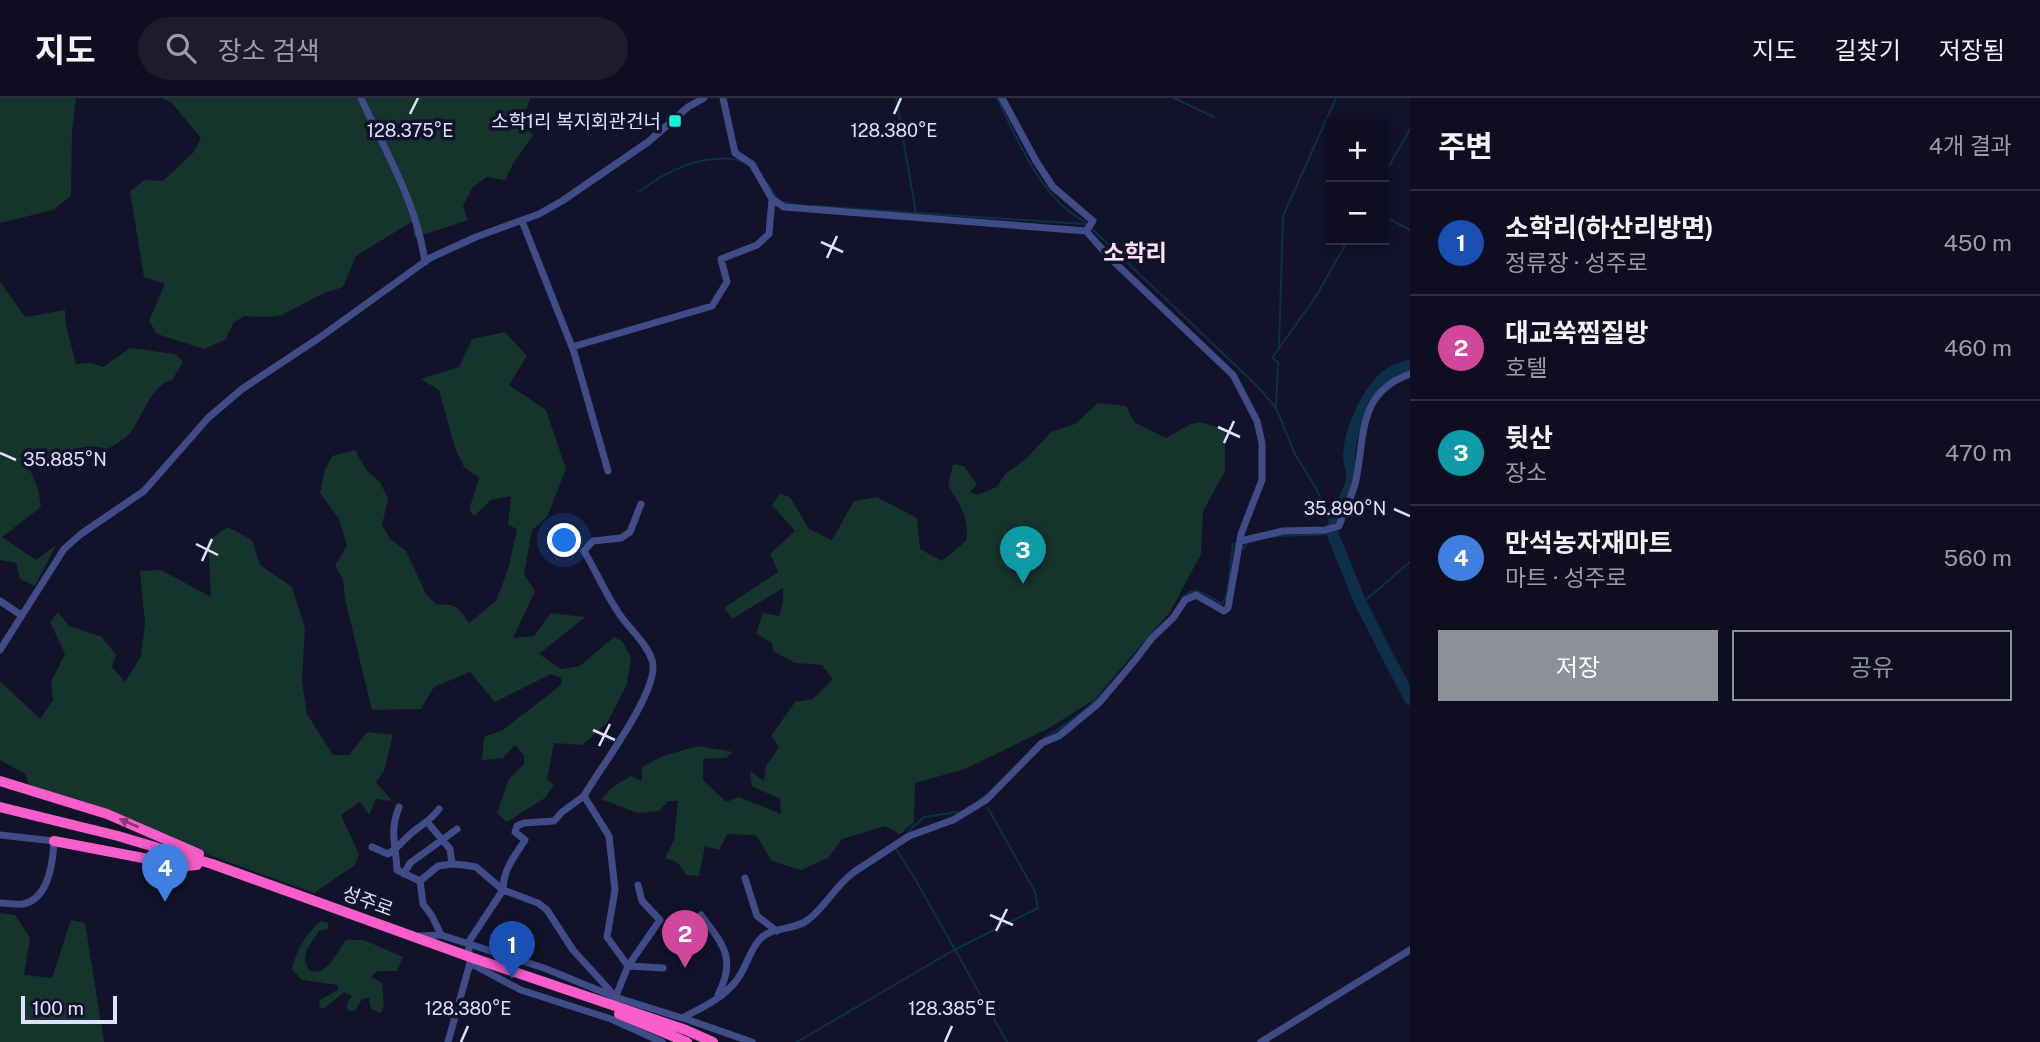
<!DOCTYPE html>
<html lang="ko">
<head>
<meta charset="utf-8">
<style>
	body { margin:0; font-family:"Public Sans","Noto Sans KR",sans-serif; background:#1c1c2d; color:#f1f3f6 }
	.controls { position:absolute; right:21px; top:21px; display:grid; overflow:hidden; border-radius:0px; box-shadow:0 4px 10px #0003 }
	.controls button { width:63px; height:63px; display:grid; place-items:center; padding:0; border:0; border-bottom:2px solid #2e2e3e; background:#0e0e20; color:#f1f3f6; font:35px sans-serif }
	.scale { position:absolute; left:21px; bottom:18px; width:96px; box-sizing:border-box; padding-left:7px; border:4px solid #dde0fe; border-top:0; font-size:19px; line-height:24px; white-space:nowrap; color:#dde0fe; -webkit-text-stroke:5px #12132a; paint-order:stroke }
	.you { position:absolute; left:565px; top:443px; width:24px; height:24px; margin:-18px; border:5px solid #fff; border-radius:50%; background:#1a73e8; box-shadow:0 0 0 10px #1a73e833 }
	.badge { display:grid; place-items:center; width:46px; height:46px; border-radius:50%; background:#8c9099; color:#fff; font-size:23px; font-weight:700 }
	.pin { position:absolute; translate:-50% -58px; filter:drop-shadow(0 2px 4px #0008) }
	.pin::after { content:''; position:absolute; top:37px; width:24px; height:21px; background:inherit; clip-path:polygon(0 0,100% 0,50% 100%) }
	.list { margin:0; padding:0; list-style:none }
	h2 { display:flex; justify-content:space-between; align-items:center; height:91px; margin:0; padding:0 28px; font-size:30px }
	h2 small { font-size:23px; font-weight:400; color:#9b9ca5 }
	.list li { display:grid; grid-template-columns:46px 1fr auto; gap:21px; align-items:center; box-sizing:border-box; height:105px; padding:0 28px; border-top:2px solid #2e2e3e }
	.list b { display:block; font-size:26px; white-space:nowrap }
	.list p { margin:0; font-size:23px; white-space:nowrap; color:#9b9ca5 }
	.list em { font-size:23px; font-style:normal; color:#9b9ca5 }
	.actions { display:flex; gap:14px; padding:21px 28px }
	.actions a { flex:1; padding:16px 0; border:2px solid #8c9099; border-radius:0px; text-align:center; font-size:24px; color:#8c9099 }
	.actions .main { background:#8c9099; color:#fff }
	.icon { flex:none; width:38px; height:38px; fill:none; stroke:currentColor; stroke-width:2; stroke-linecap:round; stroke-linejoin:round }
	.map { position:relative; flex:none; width:1410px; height:944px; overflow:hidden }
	header { display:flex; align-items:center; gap:42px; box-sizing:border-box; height:98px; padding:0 35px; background:#0e0e20; border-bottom:2px solid #2e2e3e }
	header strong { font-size:33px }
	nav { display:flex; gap:38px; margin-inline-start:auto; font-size:24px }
	.search { width:490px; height:63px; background:#1c1c2d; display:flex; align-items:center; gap:18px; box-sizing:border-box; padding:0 24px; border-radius:38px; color:#9b9ca5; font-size:26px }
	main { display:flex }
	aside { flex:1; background:#0e0e20 }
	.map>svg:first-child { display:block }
	.green { fill:#15342c }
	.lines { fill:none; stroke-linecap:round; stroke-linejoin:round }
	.stream { stroke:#0e2f48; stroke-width:2 }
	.river { stroke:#0e2f48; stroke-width:12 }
	.minor { stroke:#3f4c87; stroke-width:7 }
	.highway { stroke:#f85dc9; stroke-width:10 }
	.oneway { fill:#85387a }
	.ticks { fill:none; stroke:#dde0fe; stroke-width:2.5 }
	.poi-dot { fill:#11f5db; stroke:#12132a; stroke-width:2.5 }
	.labels { text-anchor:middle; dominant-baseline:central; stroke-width:7; stroke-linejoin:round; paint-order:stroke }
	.poi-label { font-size:19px; fill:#dde0fe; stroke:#12132a; text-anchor:end }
	.street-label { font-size:19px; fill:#dde0fe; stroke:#12132a }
	.quarter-label { font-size:23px; font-weight:bold; fill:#fedff9; stroke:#12132a }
	.ticks-label { font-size:18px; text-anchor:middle; fill:#dde0fe; stroke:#12132a; stroke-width:7; stroke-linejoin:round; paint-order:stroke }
</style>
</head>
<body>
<header>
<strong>지도</strong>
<div class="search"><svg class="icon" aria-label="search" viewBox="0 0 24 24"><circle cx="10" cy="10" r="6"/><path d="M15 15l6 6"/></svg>장소 검색</div>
<nav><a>지도</a><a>길찾기</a><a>저장됨</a></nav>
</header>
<main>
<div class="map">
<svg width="1410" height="944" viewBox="0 0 1410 944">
	<rect width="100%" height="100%" fill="#12132a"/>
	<path class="green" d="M0 0H76L72 32 71 98 53 112 0 125Z
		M162 0H530L523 22 533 37 513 66 505 82 487 79 473 89 463 108 468 122 414 140 413 123 356 158 343 189 324 195 282 217 266 219 245 218 234 224 225 242 204 251 157 236 149 223 165 186 144 179 130 93 145 82 163 83 193 55 201 40 172 5Z
		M0 184 25 219 65 212C65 231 72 247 76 266L91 265 103 269 130 250 175 256 183 264 172 282C152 286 142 319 131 334 126 341 115 346 108 351 81 343 53 357 29 370L38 390 41 409 2 439 36 462 56 447 35 488 20 481 16 465 0 462Z
		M505 234 527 258 509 287 546 312 566 371 547 419 532 432 524 476 535 493 513 540 534 538 551 515 585 519 539 556 561 571 580 568 614 539 622 543 631 559 627 586 607 625 582 647 554 645 547 681 554 687 545 700 507 724 497 715 509 681 524 666V657L515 647 503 660 482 662 484 639 503 632 561 587V580L551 576 495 604 470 574 434 589 421 611 372 612 345 501 343 482 335 467 347 448 339 421 320 395 325 372 332 358 355 352 367 373 380 384 388 401 382 427 390 441 406 453 426 496 437 507C455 505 459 510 469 525L496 503 509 468 517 431 508 427 511 398 491 402 474 418 469 412 479 380 464 369 455 350 439 292 421 281 459 269 472 241Z
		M1098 305 1126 308 1134 324 1166 340C1194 325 1193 318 1225 333V373L1203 413 1201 456 1170 514 1094 602 1049 630 965 671 915 685 914 724 900 736 885 728 842 741 828 760 801 772 772 763 756 737 727 736 719 752 705 748 699 778 686 777 678 765 665 760 674 742 678 703H668L659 713 637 715 601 701 614 688 631 678 642 683V669L663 658 698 648 733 654 726 660 703 661V682L726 704 739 699 781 716 780 701 752 688 750 673 764 683 766 668 779 649 771 638 795 604 813 601 833 581 822 567 795 565 773 553 772 545 756 536 763 515 779 518 783 504V490L732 521 724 510 778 474 770 456 795 433 772 407 780 396 790 399 809 431 832 442 854 403 877 399 917 420 920 451 942 463 966 443C970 420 960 407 948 388L953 366 964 368 977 386 970 394 977 397 997 389 1005 376 1026 361 1051 334 1075 326Z
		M228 429 252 442 260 467 292 489 305 530 302 583 307 616 333 657H349L367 634 393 637 384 673 376 684 392 703 376 701 369 717 360 704 341 717 359 756 355 767 314 795 153 737 30 689 25 676 0 662V583L40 621 53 602 51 584 65 556 50 524 58 514 69 528 102 539 116 557 112 569 125 584 141 558 145 525 140 473 161 472 211 499 208 443Z
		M0 815 15 817 30 840 24 877 52 880 71 822 85 825 104 944H0Z
		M321 823 328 825V831L319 833C311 846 298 858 310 873L319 874 329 867 346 842H364L403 859 397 873H378L371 879 382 885 384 907 381 915 371 911 369 900 362 901 355 913 347 912V906L352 898 344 894 324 911 319 909 320 902 338 892V887L302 882 292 871C296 852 306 835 321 823Z"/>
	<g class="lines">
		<path class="stream" d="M896 0 916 115 1085 126
			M997 0C1014 34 1030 73 1056 101 1064 111 1076 118 1086 125
			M1174 0 1214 19
			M1384 77 1410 31
			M768 86 778 102
			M639 94C667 72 706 54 742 63
			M783 104 798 107
			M814 108 916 115
			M1384 118 1410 132
			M1090 129 1258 289 1276 310 1295 356 1317 392 1332 428
			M1279 251 1283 118 1336 0
			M1276 310 1278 264 1272 260 1315 200 1348 142
			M1271 439C1293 435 1311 440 1333 434
			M1240 449 1244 450 1248 444
			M1181 503C1192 483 1207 498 1222 506L1227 497 1233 446H1235
			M1361 506 1410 464
			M1044 640C1069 626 1091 609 1110 587
			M978 703 987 696
			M909 733 924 719 958 714
			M896 751 914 779 1007 944
			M797 944 954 852 1038 810 1035 794 988 710"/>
		<path class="river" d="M1410 268C1405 269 1399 270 1394 273 1370 285 1351 330 1349 356 1348 365 1354 373 1352 382 1348 401 1331 417 1333 437L1361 506 1410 601"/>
		<path class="minor" d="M361 0C386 55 416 103 425 164
			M1002 0 1036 63 1053 89 1093 123 1086 133
			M522 123 574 254 608 373
			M572 249 712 208 727 184 721 161 757 147 769 136 772 101
			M1241 443 1283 433 1325 432 1339 428C1344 413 1353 397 1356 382 1365 337 1358 294 1410 276
			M0 503 21 517
			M0 552 64 451 81 436 144 393 208 320 242 291 319 240 430 160 476 139 539 116 562 103 648 44 688 9 704 0
			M399 709C389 735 396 746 397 772L420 783
			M428 725 450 751 452 766
			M0 737 54 743C53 764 49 801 23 806 16 807 7 805 0 805
			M372 749 388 756C398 750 404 741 414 733 425 724 430 723 439 711
			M404 776 410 765 457 731
			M745 780 757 818 777 833
			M638 787 642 803 660 822 628 868 663 870
			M701 817C723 847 737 860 718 897
			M441 837 432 818 423 806 420 783 438 768 452 766 464 767 476 769 503 792 538 805 547 812 573 852 614 897
			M419 838 441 837 544 870 615 899 682 920C701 910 722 901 736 883 746 871 749 853 760 841 772 828 795 833 809 821 826 808 836 787 854 774L909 738 953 722 986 702 1042 645 1059 638 1099 605 1136 561 1152 540 1173 520 1185 502 1196 497 1224 513 1228 510 1241 436 1262 382V345L1257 323 1233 277 1110 160 1086 133 784 109 772 101 752 66 735 55 723 0
			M470 865 521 892 611 921 662 944
			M614 903 628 868 607 839 615 792 609 738 584 698C599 671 662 590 652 562 646 544 628 530 618 514 605 495 596 473 584 453L593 443 621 440 630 434 641 406
			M683 920 752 944
			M448 944 470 865 468 845 503 792C503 771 515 758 525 742L515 734 517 728 524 725 554 723 562 714 584 698
			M1261 944 1410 852"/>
		<path class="highway" d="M0 683 107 716 199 756
			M0 709 118 738 212 766 470 859 686 932 713 944
			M54 743 185 768 197 767
			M619 916 687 944"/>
	</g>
	<defs><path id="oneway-solid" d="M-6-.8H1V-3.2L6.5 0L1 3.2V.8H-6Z" transform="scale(1.75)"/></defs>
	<use class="oneway" href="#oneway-solid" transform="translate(129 725) rotate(-157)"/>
	<path class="ticks" d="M410 16 418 0M894 16 901 0M821 144 843 154M827 160 837 138M1218 329 1240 339M1224 345 1234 323M0 355 16 362M1394 411 1410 418M196 446 218 457M202 463 212 441M593 632 615 642M599 648 610 626M990 817 1013 827M996 833 1007 811M461 944 468 928M945 944 952 928"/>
	<rect class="poi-dot" x="668" y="16" width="14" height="14" rx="3.5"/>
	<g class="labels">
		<g class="poi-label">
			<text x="661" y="23">소학1리 복지회관건너</text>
		</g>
		<g class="street-label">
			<text transform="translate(368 803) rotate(20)">성주로</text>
		</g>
		<g class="quarter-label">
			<text x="1135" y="154">소학리</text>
		</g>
	</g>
	<g class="ticks-label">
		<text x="410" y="39">128.375°E</text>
		<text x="894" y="39">128.380°E</text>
		<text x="65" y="368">35.885°N</text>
		<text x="1345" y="417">35.890°N</text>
		<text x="468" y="917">128.380°E</text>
		<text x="952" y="917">128.385°E</text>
	</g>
</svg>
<div class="controls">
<button>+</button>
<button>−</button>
</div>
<div class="scale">100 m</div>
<div class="you"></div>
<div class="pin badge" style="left:512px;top:881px;background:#1a4fb4">1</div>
<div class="pin badge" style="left:685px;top:870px;background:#d1479c">2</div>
<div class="pin badge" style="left:1023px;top:486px;background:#0f9aa8">3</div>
<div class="pin badge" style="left:165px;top:804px;background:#3f7fe0">4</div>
</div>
<aside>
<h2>주변<small>4개 결과</small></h2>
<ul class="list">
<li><span class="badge" style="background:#1a4fb4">1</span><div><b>소학리(하산리방면)</b><p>정류장 · 성주로</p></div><em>450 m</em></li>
<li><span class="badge" style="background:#d1479c">2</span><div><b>대교쑥찜질방</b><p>호텔</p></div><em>460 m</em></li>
<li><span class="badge" style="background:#0f9aa8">3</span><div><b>뒷산</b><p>장소</p></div><em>470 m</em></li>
<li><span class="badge" style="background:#3f7fe0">4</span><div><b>만석농자재마트</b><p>마트 · 성주로</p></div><em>560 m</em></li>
</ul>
<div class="actions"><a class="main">저장</a><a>공유</a></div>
</aside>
</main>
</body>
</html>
